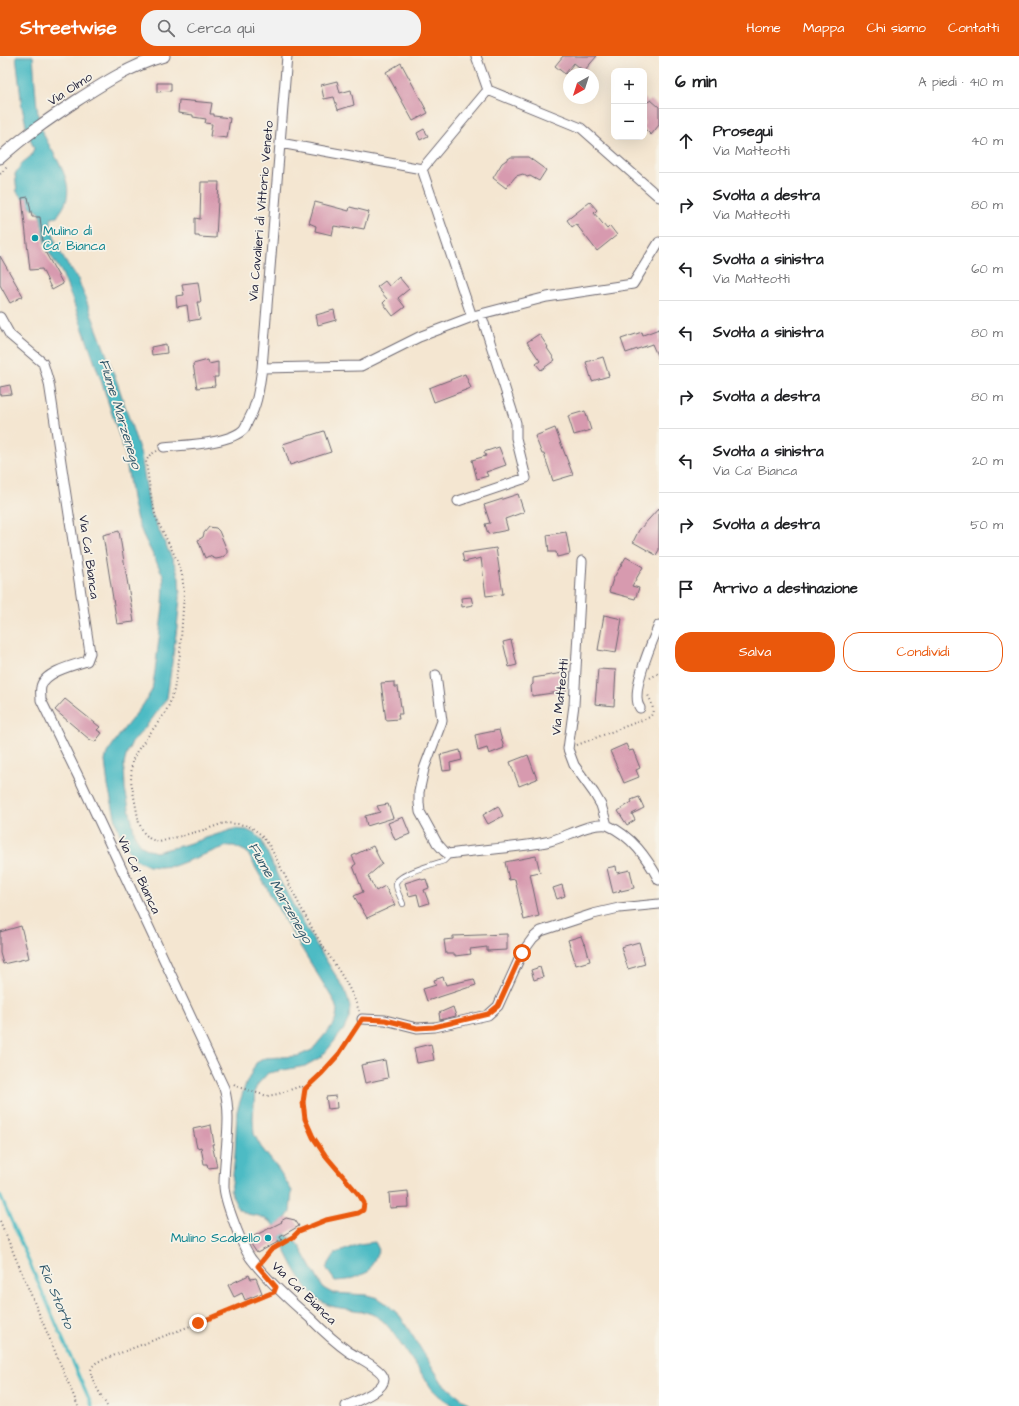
<!DOCTYPE html>
<html lang="it">
<head>
<meta charset="utf-8">
<style>
	body { margin:0; font-family:"Architects Daughter",sans-serif; background:#f2f2f2; color:#202124 }
	.controls { position:absolute; right:12px; top:12px; display:grid; overflow:hidden; border-radius:8px; box-shadow:0 4px 16px #0002 }
	.controls button { width:36px; height:36px; display:grid; place-items:center; padding:0; border:0; border-bottom:1px solid #e0e0e0; background:#fff; color:#202124; font:20px sans-serif }
	.compass { position:absolute; left:563px; top:12px; width:36px; height:36px; border-radius:50%; background:#fff; box-shadow:0 4px 16px #0002; rotate:219deg }
	.stop { position:absolute; width:12px; height:12px; margin:-9px; border:3px solid #ea580c; border-radius:50%; background:#fff }
	.stop.end { background:#ea580c; border-color:#fff; box-shadow:0 1px 4px #0008 }
	.list { margin:0; padding:0; list-style:none }
	h2 { display:flex; justify-content:space-between; align-items:center; height:52px; margin:0; padding:0 16px; font-size:17px }
	h2 small { font-size:13px; font-weight:400; color:#757577 }
	.list li { display:grid; grid-template-columns:26px 1fr auto; gap:12px; align-items:center; box-sizing:border-box; height:64px; padding:0 16px; border-top:1px solid #e0e0e0 }
	.list b { display:block; font-size:15px; white-space:nowrap }
	.list p { margin:0; font-size:13px; white-space:nowrap; color:#757577 }
	.list em { font-size:13px; font-style:normal; color:#757577 }
	.actions { display:flex; gap:8px; padding:12px 16px }
	.actions a { flex:1; padding:9px 0; border:1px solid #ea580c; border-radius:16px; text-align:center; font-size:14px; color:#ea580c }
	.actions .main { background:#ea580c; color:#fff }
	.icon { flex:none; width:22px; height:22px; fill:none; stroke:currentColor; stroke-width:2; stroke-linecap:round; stroke-linejoin:round }
	.map { position:relative; flex:none; width:659px; height:1350px; overflow:hidden }
	header { display:flex; align-items:center; gap:24px; box-sizing:border-box; height:56px; padding:0 20px; background:#ea580c; color:#fff }
	header strong { font-size:19px }
	nav { display:flex; gap:22px; margin-inline-start:auto; font-size:14px }
	.search { width:280px; height:36px; background:#f2f2f2; display:flex; align-items:center; gap:10px; box-sizing:border-box; padding:0 14px; border-radius:16px; color:#757577; font-size:15px }
	main { display:flex }
	aside { flex:1; background:#fff }
	.map>svg:first-child { display:block }
	.water { fill:#4dbbc4; stroke:#386e80 }
	.lines { fill:none; stroke-linecap:round; stroke-linejoin:round }
	.stream { stroke:#4dbbc4; stroke-width:3 }
	.building { fill:#d79aaf }
	.service-casing { stroke:#6c6770; stroke-width:6 }
	.minor-casing { stroke:#6c6770; stroke-width:11 }
	.tertiary-casing { stroke:#6c6770; stroke-width:13 }
	.path { stroke:#6c6770; stroke-width:2; stroke-dasharray:1 3; stroke-linecap:butt }
	.service { stroke:#fff; stroke-width:4.5 }
	.minor { stroke:#fff; stroke-width:9 }
	.tertiary { stroke:#fff; stroke-width:11 }
	.route { stroke:#ea580c; stroke-width:5 }
	.culture-dot { fill:#0f9aa8; stroke:#f7f3e8; stroke-width:1.5 }
	.labels { text-anchor:middle; dominant-baseline:central; stroke-width:3.5; stroke-linejoin:round; paint-order:stroke }
	.street-label { font-size:13px; fill:#22223b; stroke:#f7f3e8 }
	.culture-label { font-size:13px; fill:#0d838f; stroke:#f7f3e8; text-anchor:start }
	.water-label { font-size:14px; font-style:italic; fill:#31586b; stroke:#f7f3e8 }
</style>
</head>
<body>
<header>
<strong>Streetwise</strong>
<div class="search"><svg class="icon" aria-label="search" viewBox="0 0 24 24"><circle cx="10" cy="10" r="6"/><path d="M15 15l6 6"/></svg>Cerca qui</div>
<nav><a>Home</a><a>Mappa</a><a>Chi siamo</a><a>Contatti</a></nav>
</header>
<main>
<div class="map">
<svg width="659" height="1350" viewBox="0 0 659 1350">
	<rect width="100%" height="100%" fill="#f7f3e8"/>
	<filter id="ink" filterUnits="userSpaceOnUse"><feTurbulence type="fractalNoise" baseFrequency=".025" numOctaves="2"/><feDisplacementMap in="SourceGraphic" scale="8" xChannelSelector="R" yChannelSelector="G"/><feConvolveMatrix kernelMatrix="1 2 1 2 8 2 1 2 1" color-interpolation-filters="sRGB"/></filter>
	<filter id="wash" filterUnits="userSpaceOnUse"><feTurbulence type="fractalNoise" baseFrequency=".012" numOctaves="4" result="noise"/><feDisplacementMap in="SourceGraphic" scale="16" xChannelSelector="R" yChannelSelector="G"/><feGaussianBlur stdDeviation="0.9" result="paint"/><feColorMatrix in="noise" values="0 0 0 0 0 0 0 0 0 0 0 0 0 0 0 0 0 1.4 0 .05"/><feComposite in="paint" operator="in"/></filter>
	<g filter="url(#wash)">
		<rect width="100%" height="100%" fill="#f4e6d1"/>
		<path class="water" d="M16 0H33C35 22 35 46 40 68 46 93 77 121 65 148 63 153 59 157 57 161L51 162V168L56 188 65 205 78 223 118 329 141 399 150 455 175 509 179 522 180 542 177 571 167 642 152 663 131 688 127 697 124 708 125 733 135 780 142 790 149 794 156 796 184 789 234 773 247 774 257 779 262 785 280 825 310 879 345 934 350 950 349 962 344 973 329 992 321 1001 305 1010 268 1017 258 1028 255 1034 253 1062 254 1078 261 1091 279 1114 292 1135 290 1156 286 1162 279 1167 286 1179 294 1184 300 1191 323 1232 332 1237 367 1239 378 1242 387 1248 400 1260 443 1328 472 1350H453L438 1339 432 1333C422 1318 412 1304 402 1290 395 1280 387 1266 376 1260 363 1253 345 1254 331 1250 304 1242 286 1195 274 1170L271 1166 259 1160 247 1158 238 1153 230 1134 232 1128 235 1099 237 1055 245 1030 256 1007 265 1002 298 1000 312 994 332 970 336 962 337 954 334 945 286 867 247 796 234 790H227L174 810 159 811 149 810 138 805 130 797 122 784 117 769 108 730 105 705 107 697 123 674 143 649 152 634 155 615 163 550 164 527 163 519 143 479 137 464 133 448 125 398 101 324 74 248 62 217 46 192 40 157 26 147 17 136 15 118 22 107 31 100 34 93 27 74 22 51Z
			M375 1186 379 1194 368 1216 348 1224 335 1225 326 1212 335 1198 359 1188Z"/>
		<g class="lines">
			<path class="stream" d="M0 1139 92 1350"/>
		</g>
		<g id="blocks">
			<path class="building" d="M563 0H597L584 15 574 7 565 18 555 10Z
				M401 7 428 57 413 65 386 16Z
				M337 25 340 37 351 34 354 49 338 54 334 41 324 43 321 29Z
				M157 27H171V35L157 36Z
				M644 42 648 46 651 44 659 51V69L651 79 644 72Z
				M179 44 212 47 210 58H214V60L230 62 227 82 210 80 212 68 205 67 206 63 193 61V59L178 57Z
				M424 73 428 80 420 84 417 77Z
				M511 101H528L546 114 539 125 530 120 527 121 523 118 516 120 506 132 493 122 502 107Z
				M201 126H219L216 182 199 181V180H195V162L200 163Z
				M28 141 32 161H40L44 194 63 228 52 234 42 213 30 214 22 142Z
				M315 146 349 155 350 151 369 156 364 173 353 171V173L334 170 332 179 315 175 316 170 309 167Z
				M590 146 597 154 594 157 607 173 610 170 617 179 597 195 576 168 572 171 567 164Z
				M0 200 23 240 10 247 0 229Z
				M399 221 409 233 398 242 405 251 393 260 383 247 387 243 377 231 385 225 389 230Z
				M198 226 201 246H197L200 263 189 265 187 249 177 251 176 240 184 239 182 228Z
				M334 254 336 264 318 269 316 259Z
				M659 273V304L652 288 626 297 621 283 642 276 643 279Z
				M539 278 548 291 547 292 555 304 541 314 536 308 540 305 527 286Z
				M166 288 167 297 152 299 151 291Z
				M603 301 609 320 592 325 586 306Z
				M208 304 209 308 218 306V321H214L215 330 197 332 193 308Z
				M465 318 471 332 434 346 429 332Z
				M10 329 12 338 0 339V331Z
				M585 355 591 374 574 379 568 360Z
				M555 372 573 419 553 425 544 398H542L535 380Z
				M324 375 331 396 290 409 283 388Z
				M499 391 506 409 486 416 488 420 477 423 472 404 486 400 484 396Z
				M518 438 524 456 505 463 508 474 488 478 485 468 490 467 484 449Z
				M659 452V494L656 499 633 486 639 474Z
				M209 471 216 472 219 475 227 494V498L221 502 216 503 209 500 205 502 198 484 203 481 204 477Z
				M119 475 134 566 117 568 103 479Z
				M566 476 570 498 557 501 556 496H549L547 479Z
				M496 492 503 538 486 540 481 502 464 506 462 497Z
				M626 501 643 511 632 530 639 532 635 543 609 536 613 523Z
				M471 541 473 549 462 551 461 542Z
				M604 559 622 563 616 597 598 594Z
				M511 584 517 609 509 611 503 586Z
				M598 613 616 614 614 650 595 648Z
				M563 617 566 635 532 640 531 630 533 628V622Z
				M394 626V631H398L402 658H398L399 663 386 664 381 627Z
				M65 643 100 671 97 674 102 677 95 686 89 683 55 654Z
				M499 674 504 692 489 698 487 692 478 695 475 679Z
				M626 688 629 695 633 694 640 712 636 714 639 721 624 727 610 695Z
				M460 694 462 704 450 707 451 714 443 715 440 699Z
				M528 699 537 723 519 730 510 706Z
				M639 741 644 752 632 758 635 764 627 769 618 755 632 746 631 744Z
				M388 748 393 762 367 770 365 760 380 756 377 750Z
				M498 750 503 760 488 768 483 759Z
				M403 761 410 778 395 784 388 767Z
				M373 790 382 808 368 820 376 835 385 830 395 849 367 862 354 840 363 836 353 810 356 808 352 800Z
				M536 800 540 816 530 818 539 860 524 864 515 823 509 824 505 806Z
				M616 810 617 817 630 814 634 832 621 835 620 833V835L613 837 607 812Z
				M421 822 422 824 426 823 429 832 424 834 429 847 420 850 417 838 409 840 405 827Z
				M562 829 565 840 557 843 553 832Z
				M21 870 29 902 3 908 0 897V876Z
				M507 878V894L487 895V891L470 893 471 898 455 900V898H446L444 884 453 883V880Z
				M581 880 584 888 585 887 590 905 576 909 568 884Z
				M639 886 645 908 628 913 621 891Z
				M540 911 543 921 534 924 531 914Z
				M443 921 446 929 474 923 476 929 427 945 423 933 436 929 434 924Z
				M453 951 456 960 440 964 439 957Z
				M431 988 434 1004 417 1007 414 992Z
				M385 1004 388 1022 365 1027 361 1009Z
				M336 1040 337 1052 328 1053 326 1041Z
				M211 1069 214 1088H212L217 1111 208 1112 207 1108H204L201 1091 197 1092 193 1073Z
				M408 1135 409 1151 390 1152 389 1137Z
				M286 1162 295 1164 299 1170 280 1181 282 1184 257 1197 251 1188 257 1185 254 1180 282 1166 281 1165Z
				M249 1219 251 1223 256 1222 262 1237 245 1244 242 1237 234 1241 228 1229Z"/>
		</g>
	</g>
	<g filter="url(#ink)">
		<use href="#blocks" fill-opacity="0" stroke="#6c6770" stroke-width="1"/>
		<g class="lines">
			<g class="service-casing">
				<path id="service" d="M403 848C401 842 395 833 396 827 398 818 434 808 444 805L447 802 448 798"/>
			</g>
			<g class="minor-casing">
				<path id="minor" d="M287 0 262 312 361 310 419 281 477 259 547 241 633 228 659 186
					M476 0 488 34 581 72 659 141
					M280 87 422 113
					M0 261 10 279 43 307 49 327 90 597 87 605C74 609 44 616 41 631 40 635 41 640 41 644L81 726 224 1032C233 1060 224 1098 224 1128 223 1142 243 1193 252 1204 269 1226 289 1244 310 1262 322 1274 335 1286 349 1296 357 1301 383 1313 384 1323 384 1335 356 1345 346 1350
					M472 261 422 113 488 34
					M164 391C183 389 230 388 244 373 245 371 247 368 248 365 258 348 259 331 262 312
					M458 445 526 422 516 382V367L481 258
					M582 505 574 649 568 693 574 709 594 737 601 749 607 769C632 780 647 802 659 824
					M436 619 442 665 424 713 419 736V747L420 756 437 787 444 795 448 798C480 794 514 792 546 786 566 782 586 767 607 769
					M640 652C629 637 652 586 659 569
					M362 963 385 964 417 972 435 971 488 959 498 950 522 897 533 882 541 875 593 858 619 852 659 848"/>
			</g>
			<g class="tertiary-casing">
				<path id="tertiary" d="M0 102C24 80 49 63 76 45 104 27 132 9 164 0"/>
			</g>
			<path class="path" d="M0 118 7 111
				M157 395 150 399 146 405 151 441 156 462 175 500 182 518 184 537 180 598 174 634 169 649 165 657 137 695 132 705 131 725 139 767 144 777 150 783 159 786 207 773 224 767 239 768 251 771 260 778 269 789C286 820 300 853 319 884 333 907 350 928 359 955
				M650 622 659 617
				M577 689 650 661C656 654 651 646 648 639
				M234 1028 238 1031 267 1040 278 1038 301 1030 305 1033
				M305 1033 321 1018 339 998 356 971
				M0 1165 78 1350
				M263 1203 271 1194 293 1181 299 1175 326 1164 358 1157 363 1154 364 1147 360 1140C334 1106 297 1081 305 1033
				M107 1350C103 1342 89 1321 91 1314 92 1310 95 1308 97 1306L198 1267 270 1237"/>
			<use href="#service" class="service"/>
			<use href="#minor" class="minor"/>
			<use href="#tertiary" class="tertiary"/>
		</g>
	</g>
	<g class="lines" filter="url(#ink)">
		<path class="route" d="M198 1267 274 1236 276 1231 258 1210 271 1194 293 1181 299 1175 326 1164 358 1157 363 1154 364 1147 360 1140 325 1099 313 1081 305 1063 303 1046 305 1033 321 1018 339 998 362 963 385 964 417 972 434 971 488 958 498 950 522 897"/>
	</g>
	<g class="culture-dot">
		<circle cx="35" cy="182" r="4"/>
		<circle cx="268" cy="1182" r="4"/>
	</g>
	<g class="labels">
		<g class="street-label">
			<text transform="translate(70 33) rotate(-33)">Via Olmo</text>
			<text transform="translate(261 155) rotate(-85)">Via Cavalieri di Vittorio Veneto</text>
			<text transform="translate(89 501) rotate(82)">Via Ca' Bianca</text>
			<text transform="translate(560 641) rotate(-84)">Via Matteotti</text>
			<text transform="translate(139 819) rotate(65)">Via Ca' Bianca</text>
			<text transform="translate(304 1237) rotate(44)">Via Ca' Bianca</text>
		</g>
		<g class="culture-label">
			<text x="43" y="175">Mulino di<tspan x="43" dy="15">Ca’ Bianca</tspan></text>
			<text x="260" y="1182" text-anchor="end">Mulino Scabello</text>
		</g>
		<g class="water-label">
			<text transform="translate(120 358) rotate(73)">Fiume Marzenego</text>
			<text transform="translate(280 837) rotate(60)">Fiume Marzenego</text>
			<text transform="translate(56 1240) rotate(67)">Rio Storto</text>
		</g>
	</g>
</svg>
<div class="controls">
<button>+</button>
<button>−</button>
</div>
<svg class="compass" viewBox="-18 -18 36 36"><path d="M0-13l5 13h-10z" fill="#e53935"/><path d="M0 13l5-13h-10z" fill="#757577"/></svg>
<div class="stop" style="left:522px;top:897px"></div>
<div class="stop end" style="left:198px;top:1267px"></div>
</div>
<aside>
<h2>6 min<small>A piedi · 410 m</small></h2>
<ul class="list">
<li><svg class="icon" aria-label="ahead" viewBox="0 0 24 24"><path d="M12 20V5M6 11l6-6 6 6"/></svg><div><b>Prosegui</b><p>Via Matteotti</p></div><em>40 m</em></li>
<li><svg class="icon" aria-label="right" viewBox="0 0 24 24"><path d="M7 20v-9h11M14 6l5 5-5 5"/></svg><div><b>Svolta a destra</b><p>Via Matteotti</p></div><em>80 m</em></li>
<li><svg class="icon" aria-label="left" viewBox="0 0 24 24"><path d="M17 20v-9H6M10 6l-5 5 5 5"/></svg><div><b>Svolta a sinistra</b><p>Via Matteotti</p></div><em>60 m</em></li>
<li><svg class="icon" aria-label="left" viewBox="0 0 24 24"><path d="M17 20v-9H6M10 6l-5 5 5 5"/></svg><div><b>Svolta a sinistra</b></div><em>80 m</em></li>
<li><svg class="icon" aria-label="right" viewBox="0 0 24 24"><path d="M7 20v-9h11M14 6l5 5-5 5"/></svg><div><b>Svolta a destra</b></div><em>80 m</em></li>
<li><svg class="icon" aria-label="left" viewBox="0 0 24 24"><path d="M17 20v-9H6M10 6l-5 5 5 5"/></svg><div><b>Svolta a sinistra</b><p>Via Ca' Bianca</p></div><em>20 m</em></li>
<li><svg class="icon" aria-label="right" viewBox="0 0 24 24"><path d="M7 20v-9h11M14 6l5 5-5 5"/></svg><div><b>Svolta a destra</b></div><em>50 m</em></li>
<li><svg class="icon" aria-label="arrive" viewBox="0 0 24 24"><path d="M6 21V4h12l-3 4 3 4H6"/></svg><div><b>Arrivo a destinazione</b></div></li>
</ul>
<div class="actions"><a class="main">Salva</a><a>Condividi</a></div>
</aside>
</main>
</body>
</html>
